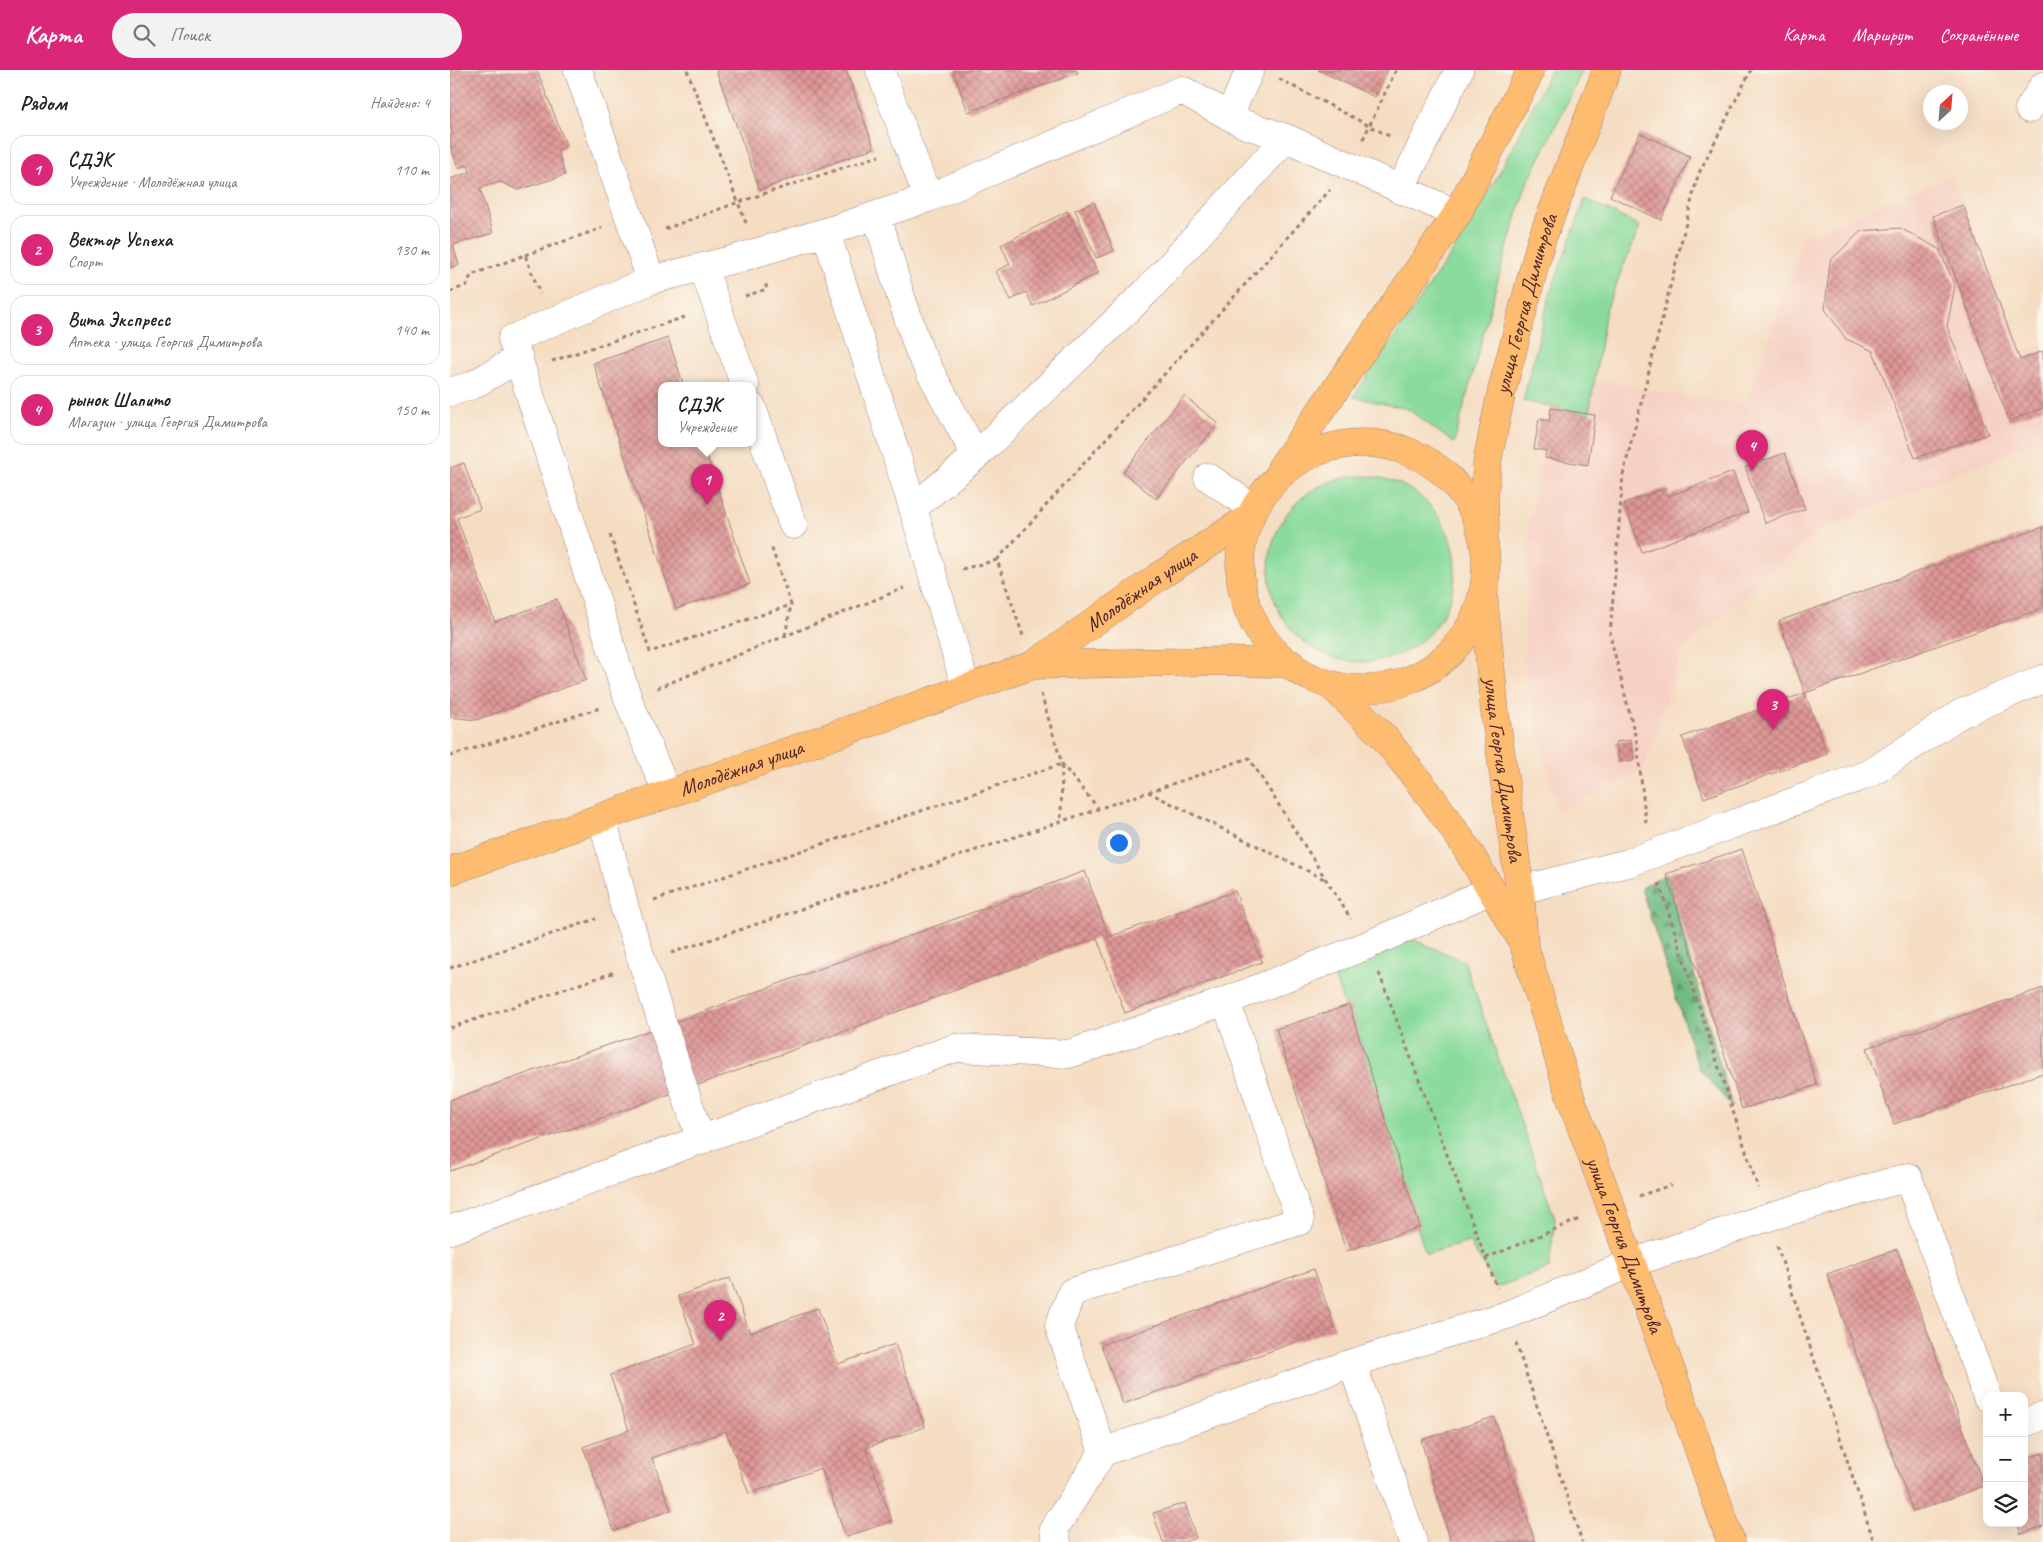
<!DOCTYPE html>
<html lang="ru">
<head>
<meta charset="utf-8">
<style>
	body { margin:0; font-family:Caveat,sans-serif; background:#f2f2f2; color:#222 }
	.controls { position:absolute; right:15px; bottom:15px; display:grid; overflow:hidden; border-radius:10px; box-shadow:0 5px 20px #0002 }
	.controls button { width:45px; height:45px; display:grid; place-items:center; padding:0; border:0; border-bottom:1px solid #e0e0e0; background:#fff; color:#222; font:25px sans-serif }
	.compass { position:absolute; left:1473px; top:15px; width:45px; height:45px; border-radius:50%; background:#fff; box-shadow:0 5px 20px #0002; rotate:26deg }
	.you { position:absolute; left:668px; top:772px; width:18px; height:18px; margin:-12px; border:4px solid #fff; border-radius:50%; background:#1a73e8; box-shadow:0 0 0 8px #1a73e833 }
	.badge { display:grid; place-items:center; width:32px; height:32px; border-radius:50%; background:#db2777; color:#fff; font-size:16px; font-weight:700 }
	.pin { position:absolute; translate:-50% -41px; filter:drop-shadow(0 1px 2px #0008) }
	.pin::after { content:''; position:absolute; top:26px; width:18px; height:15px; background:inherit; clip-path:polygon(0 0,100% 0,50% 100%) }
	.popup { position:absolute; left:208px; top:312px; width:98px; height:65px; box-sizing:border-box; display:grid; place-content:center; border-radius:10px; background:#fff; filter:drop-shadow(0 1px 4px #0005); font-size:16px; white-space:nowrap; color:#767676 }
	.popup b { font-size:19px; color:#222 }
	.popup::after { content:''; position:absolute; left:50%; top:100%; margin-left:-10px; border:10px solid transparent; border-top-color:#fff }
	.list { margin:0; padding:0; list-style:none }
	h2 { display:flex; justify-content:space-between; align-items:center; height:65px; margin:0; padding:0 20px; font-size:21px }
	h2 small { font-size:16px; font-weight:400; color:#767676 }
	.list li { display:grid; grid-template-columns:32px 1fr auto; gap:15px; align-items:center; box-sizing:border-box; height:70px; margin:0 10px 10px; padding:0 10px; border:1px solid #e0e0e0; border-radius:15px }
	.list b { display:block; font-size:19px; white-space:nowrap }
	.list p { margin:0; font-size:16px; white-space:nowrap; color:#767676 }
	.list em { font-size:16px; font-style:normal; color:#767676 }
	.icon { flex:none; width:28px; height:28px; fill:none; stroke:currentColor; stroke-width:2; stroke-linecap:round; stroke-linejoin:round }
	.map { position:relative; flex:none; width:1593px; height:1472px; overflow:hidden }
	header { display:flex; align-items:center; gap:30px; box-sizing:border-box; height:70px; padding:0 25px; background:#db2777; color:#fff }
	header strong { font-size:24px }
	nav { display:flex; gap:28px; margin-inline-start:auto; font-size:18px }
	.search { width:350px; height:45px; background:#f2f2f2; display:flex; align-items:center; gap:12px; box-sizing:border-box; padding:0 18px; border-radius:28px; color:#767676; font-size:19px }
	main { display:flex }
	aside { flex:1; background:#fff }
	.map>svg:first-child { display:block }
	.built { fill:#f6d2c4 }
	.green { fill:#8adb9b; stroke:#6a7d63 }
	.forest { fill:url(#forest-firs); stroke:#5c6d57 }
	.building { fill:url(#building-cross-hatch) }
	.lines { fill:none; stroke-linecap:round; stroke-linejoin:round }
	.minor-casing { stroke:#a07e76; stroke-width:29 }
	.major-casing { stroke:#a07e76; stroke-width:29 }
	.path { stroke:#a07e76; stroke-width:3; stroke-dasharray:4 4; stroke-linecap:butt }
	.minor { stroke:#fff; stroke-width:28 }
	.major { stroke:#fdbc70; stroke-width:28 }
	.labels { text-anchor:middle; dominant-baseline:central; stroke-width:5; stroke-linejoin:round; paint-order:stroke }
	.street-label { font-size:21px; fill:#4a1f2b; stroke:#fbf7ec }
</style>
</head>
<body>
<header>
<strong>Карта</strong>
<div class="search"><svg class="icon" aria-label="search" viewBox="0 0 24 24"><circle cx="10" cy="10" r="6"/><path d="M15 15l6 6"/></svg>Поиск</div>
<nav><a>Карта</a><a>Маршрут</a><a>Сохранённые</a></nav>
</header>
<main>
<aside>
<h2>Рядом<small>Найдено: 4</small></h2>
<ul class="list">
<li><span class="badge">1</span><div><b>СДЭК</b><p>Учреждение · Молодёжная улица</p></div><em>110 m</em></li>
<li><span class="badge">2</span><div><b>Вектор Успеха</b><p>Спорт</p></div><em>130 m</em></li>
<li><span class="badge">3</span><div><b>Вита Экспресс</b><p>Аптека · улица Георгия Димитрова</p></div><em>140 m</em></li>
<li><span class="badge">4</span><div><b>рынок Шапито</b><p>Магазин · улица Георгия Димитрова</p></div><em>150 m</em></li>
</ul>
</aside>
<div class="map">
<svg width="1593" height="1472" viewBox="0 0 1593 1472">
	<defs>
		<pattern id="forest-firs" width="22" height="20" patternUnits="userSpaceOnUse" patternTransform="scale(1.25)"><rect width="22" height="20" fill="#6fbb83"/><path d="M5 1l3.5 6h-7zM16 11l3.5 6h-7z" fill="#5d976b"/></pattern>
		<pattern id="building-cross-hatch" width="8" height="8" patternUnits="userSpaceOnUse" patternTransform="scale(1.25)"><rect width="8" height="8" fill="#df9897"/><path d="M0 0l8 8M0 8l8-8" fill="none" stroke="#b77b7b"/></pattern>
	</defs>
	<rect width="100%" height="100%" fill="#fbf7ec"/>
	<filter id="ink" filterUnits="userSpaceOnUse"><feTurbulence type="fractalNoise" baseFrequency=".02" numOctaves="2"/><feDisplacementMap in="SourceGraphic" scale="10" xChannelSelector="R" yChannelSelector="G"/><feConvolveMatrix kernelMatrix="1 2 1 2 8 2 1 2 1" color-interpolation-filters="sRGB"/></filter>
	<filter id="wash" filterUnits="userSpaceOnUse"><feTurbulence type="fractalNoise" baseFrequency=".0096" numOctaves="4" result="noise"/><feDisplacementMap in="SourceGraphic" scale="20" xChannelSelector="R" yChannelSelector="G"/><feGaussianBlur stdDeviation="1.12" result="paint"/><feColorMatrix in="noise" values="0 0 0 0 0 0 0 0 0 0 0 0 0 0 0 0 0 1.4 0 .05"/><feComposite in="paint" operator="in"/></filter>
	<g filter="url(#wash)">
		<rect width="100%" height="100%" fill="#f5ddc2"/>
		<path class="built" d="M1501 105 1574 281 1593 274V369L1374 457 1233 579 1194 699 1107 742 1074 601 1079 449 1112 302 1187 318 1296 336 1353 167Z"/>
		<path class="green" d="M1101 0H1133L1076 116 1053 191 1004 373 958 339 903 327 1010 171 1050 102Z
			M1135 129 1190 156 1156 239 1139 344 1073 331 1100 224Z
			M819 499a93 93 0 1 1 186 0a93 93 0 1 1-186 0Z
			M962 869 1014 891 1105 1149 1099 1198 1047 1217 1019 1172 976 1184 879 890Z"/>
		<path class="forest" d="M1216 804 1282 1037 1248 997 1191 818Z"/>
		<g id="blocks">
			<path class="building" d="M0 0H87L116 75 108 81 115 105 68 120 50 112 30 118 43 163 3 175 9 195 0 198V109L20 102 18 95 8 98 0 74V65L3 64 0 55Z
				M266 0H396L424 78 310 120Z
				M503 0H626L628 3 518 42Z
				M868 0H938L925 27Z
				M1190 63 1240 86 1211 150 1160 126Z
				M644 132 664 181 646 188 625 140Z
				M1513 135 1570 290 1593 281V338L1559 351 1483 146Z
				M617 141 648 203 583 236 576 222 561 230 546 201 560 194 551 175Z
				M1450 158 1489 179 1505 216 1497 256 1538 364 1465 388 1423 281 1396 269 1375 239 1380 191 1411 161Z
				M218 268 234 316H212V374H253L300 514 226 539 143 293Z
				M734 326 768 353 706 429 673 402Z
				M1101 338 1145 345 1138 395 1095 388 1096 381 1084 379 1089 349 1099 351Z
				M1335 383 1355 439 1315 453 1295 397Z
				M14 393 30 439 7 448 45 552 107 529 136 610 26 650 0 647V398Z
				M1283 402 1298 442 1192 482 1174 433 1216 418 1219 426Z
				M1593 457V538L1355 623 1329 551Z
				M1355 623 1377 684 1254 728 1232 667Z
				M1181 670 1184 690 1169 692 1166 672Z
				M1292 779 1367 1015 1292 1039 1216 804Z
				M635 801 659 867 785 821 812 892 675 943 647 868 240 1018 217 955Z
				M1593 918V1003L1444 1054 1417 978Z
				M899 935 970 1157 896 1181 826 959Z
				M201 960 223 1023 0 1101V1030Z
				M1447 1179 1534 1416 1463 1442 1377 1204Z
				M864 1199 885 1258 673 1334 651 1275Z
				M280 1208 300 1263 368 1238 388 1294 445 1274 475 1357 416 1378 442 1451 396 1467 371 1398 299 1424 276 1361 202 1388 221 1440 164 1461 133 1377 179 1360 160 1305 246 1274 228 1226Z
				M1044 1347 1085 1472H1001L971 1370Z
				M1593 1383V1456L1571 1464 1567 1453H1574V1389Z
				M735 1433 746 1468 734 1472H713L703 1443Z"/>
		</g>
	</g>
	<g filter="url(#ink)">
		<use href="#blocks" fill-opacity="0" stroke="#a07e76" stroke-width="1"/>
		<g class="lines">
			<g class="minor-casing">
				<path id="minor" d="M128 0 201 210
					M430 0 478 128
					M1579 39 1593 16
					M779 46 800 0
					M950 120 1009 0
					M427 145 448 218 470 283 526 386
					M376 162 478 128 732 20 794 54 836 68 1007 144
					M253 197 295 316
					M0 322 23 315 69 288
					M302 337 343 455
					M758 407 804 439
					M463 438 526 386 697 221 836 68
					M217 723 178 629 62 269 201 210 289 188 376 162 463 438 516 618
					M152 747 175 839 251 1071
					M1070 820 1178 793 1421 703 1510 644 1593 609
					M0 1160 505 978 619 984 776 931 918 875 1041 820
					M902 1293 963 1472
					M1574 1353 1593 1346
					M653 1382 902 1293 1057 1245 1182 1193 1318 1147 1458 1107 1537 1327
					M607 1472 604 1459 653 1382 609 1256 622 1222 850 1151 776 931"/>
			</g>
			<g class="major-casing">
				<g id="major">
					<circle cx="913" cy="496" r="123"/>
					<path d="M831 398 1007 144 1081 0"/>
					<path id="s1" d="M1035 460 1034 426 1038 387 1052 320 1091 171 1157 0"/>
					<path id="s2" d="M1033 523 1045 643 1070 820 1074 875 1121 1029 1225 1311 1281 1472"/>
					<path d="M583 595 779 591 841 594"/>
					<path d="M881 615 934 667 981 727 1012 771 1071 869"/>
					<path id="s3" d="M0 801 583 595 714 503 800 447"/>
				</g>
			</g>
			<path class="path" d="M237 0 296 153
				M829 9 941 67
				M913 69 946 0
				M215 159 289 132 429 86
				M75 185 152 158
				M0 222 17 215 21 205 75 185 90 224
				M295 226 317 219 315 212
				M102 291 238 246
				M160 465 200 582 341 535 321 476
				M547 490 880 120
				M512 499 547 490 573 566
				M335 566 341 535
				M207 618 454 518
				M591 624 612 694 648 738
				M0 686 150 638
				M698 722 876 810
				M1196 753 1187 673 1160 565 1173 405 1248 105 1301 0
				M1209 813 1308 1118
				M204 830 612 694 611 750
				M221 883 799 688 901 849
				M0 898 146 849
				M929 903 1047 1218
				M0 958 165 902
				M1189 1126 1221 1115
				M1327 1176 1424 1472
				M1036 1188 1132 1148
				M1066 1273 1132 1472"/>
			<use href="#minor" class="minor"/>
			<use href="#major" class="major"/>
		</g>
	</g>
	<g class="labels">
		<g class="street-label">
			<text stroke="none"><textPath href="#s1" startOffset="231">улица Георгия Димитрова</textPath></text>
			<text stroke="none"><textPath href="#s3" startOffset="750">Молодёжная улица</textPath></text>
			<text stroke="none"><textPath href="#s3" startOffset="309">Молодёжная улица</textPath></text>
			<text stroke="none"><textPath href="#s2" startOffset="178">улица Георгия Димитрова</textPath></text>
			<text stroke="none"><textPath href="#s2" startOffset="671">улица Георгия Димитрова</textPath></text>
		</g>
	</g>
</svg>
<div class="controls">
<button>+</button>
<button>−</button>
<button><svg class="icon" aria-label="layers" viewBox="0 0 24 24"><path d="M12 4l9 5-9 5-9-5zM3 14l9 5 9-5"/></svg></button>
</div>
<svg class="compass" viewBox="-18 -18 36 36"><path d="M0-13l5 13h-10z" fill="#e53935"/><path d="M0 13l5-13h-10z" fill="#767676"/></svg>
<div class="you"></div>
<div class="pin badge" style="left:257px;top:435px">1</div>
<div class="popup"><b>СДЭК</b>Учреждение</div>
<div class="pin badge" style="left:270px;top:1271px">2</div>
<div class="pin badge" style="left:1323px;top:660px">3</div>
<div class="pin badge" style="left:1302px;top:401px">4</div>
</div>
</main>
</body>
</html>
